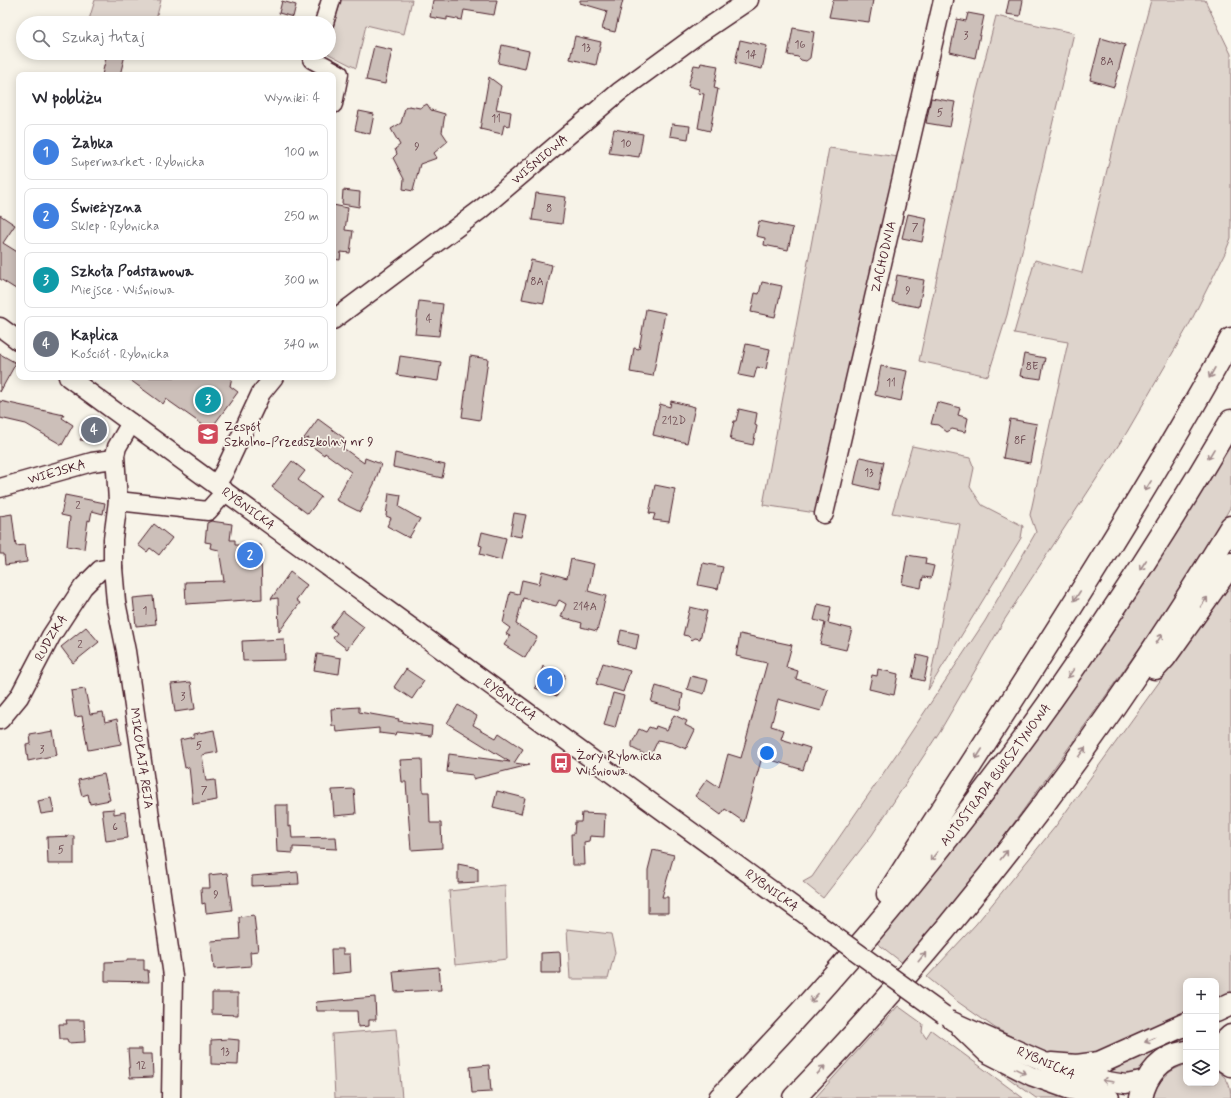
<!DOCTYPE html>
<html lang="pl">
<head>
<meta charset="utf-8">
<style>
	body { margin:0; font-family:Mynerve,sans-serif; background:#f7f7f7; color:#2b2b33 }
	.controls { position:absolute; right:12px; bottom:12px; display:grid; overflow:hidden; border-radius:8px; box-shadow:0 2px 10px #0003 }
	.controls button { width:36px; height:36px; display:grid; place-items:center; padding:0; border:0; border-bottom:1px solid #e1e1e2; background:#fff; color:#2b2b33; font:20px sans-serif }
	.you { position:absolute; left:767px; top:753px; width:14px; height:14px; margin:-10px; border:3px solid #fff; border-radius:50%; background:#1a73e8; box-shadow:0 0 0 6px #1a73e833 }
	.badge { display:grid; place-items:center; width:26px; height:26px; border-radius:50%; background:#db2777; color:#fff; font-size:13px; font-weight:700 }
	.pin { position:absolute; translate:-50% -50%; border:2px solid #fff; box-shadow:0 1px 4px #0006 }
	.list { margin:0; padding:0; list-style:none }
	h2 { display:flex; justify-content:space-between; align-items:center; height:52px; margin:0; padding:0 16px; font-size:17px }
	h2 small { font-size:13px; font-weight:400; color:#7c7c81 }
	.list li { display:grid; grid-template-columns:26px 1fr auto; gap:12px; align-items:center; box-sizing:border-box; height:56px; margin:0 8px 8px; padding:0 8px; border:1px solid #e1e1e2; border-radius:8px }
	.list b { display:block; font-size:15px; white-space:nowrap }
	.list p { margin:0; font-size:13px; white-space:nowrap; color:#7c7c81 }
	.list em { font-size:13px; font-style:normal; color:#7c7c81 }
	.icon { flex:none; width:22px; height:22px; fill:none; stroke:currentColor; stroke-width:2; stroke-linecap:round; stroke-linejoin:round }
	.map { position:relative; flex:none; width:1231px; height:1098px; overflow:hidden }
	.search { position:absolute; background:#fff; box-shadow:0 2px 10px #0003; left:16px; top:16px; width:320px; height:44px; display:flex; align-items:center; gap:10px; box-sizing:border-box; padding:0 14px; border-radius:22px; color:#7c7c81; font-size:15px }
	.panel { position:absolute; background:#fff; box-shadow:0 2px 10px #0003; left:16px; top:72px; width:320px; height:308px; border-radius:8px }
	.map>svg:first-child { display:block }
	.green { fill:#ded4cc; stroke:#947a7c }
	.building { fill:#ccbfb9; stroke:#4a1f2b }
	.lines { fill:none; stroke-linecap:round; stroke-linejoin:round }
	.minor-casing { stroke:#4a1f2b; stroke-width:21 }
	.major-casing { stroke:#4a1f2b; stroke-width:25 }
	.highway-casing { stroke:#4a1f2b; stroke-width:25 }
	.minor { stroke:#f7f3e8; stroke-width:18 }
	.major { stroke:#f7f3e8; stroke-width:22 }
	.highway { stroke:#f7f3e8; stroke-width:22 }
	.minor-bridge-casing { stroke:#4a1f2b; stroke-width:21; stroke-linecap:butt }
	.minor-bridge { stroke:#f7f3e8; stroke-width:18 }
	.oneway { stroke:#a0898a }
	.labels { text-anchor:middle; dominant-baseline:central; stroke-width:3.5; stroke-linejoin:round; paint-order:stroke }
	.number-label { font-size:11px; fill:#6a474e }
	.street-label { font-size:13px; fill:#4a1f2b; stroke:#f7f3e8 }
	.poi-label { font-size:13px; fill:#4a1f2b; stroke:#f7f3e8; text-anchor:start }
</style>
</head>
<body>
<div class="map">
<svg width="1231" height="1098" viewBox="0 0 1231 1098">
	<rect width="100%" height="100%" fill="#f7f3e8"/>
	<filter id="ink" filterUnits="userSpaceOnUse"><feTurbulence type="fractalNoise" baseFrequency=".025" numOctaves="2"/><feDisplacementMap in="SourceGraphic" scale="8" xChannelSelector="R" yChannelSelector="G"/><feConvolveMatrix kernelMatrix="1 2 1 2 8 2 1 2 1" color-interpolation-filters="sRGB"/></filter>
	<g filter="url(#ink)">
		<path class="green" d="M95 0H161L155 23H88Z
			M341 0H412L404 34 366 25 356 68 327 53H329V42Z
			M1151 0H1205L1231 54V238L1225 253 1190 323 1127 432 1005 619 940 731 872 835 823 898 803 882 812 877 904 743 985 621 1036 532 1030 515 1068 342 1014 333 1035 260 1082 273 1121 112Z
			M996 16 1074 33 1007 315 988 376 919 361 976 95Z
			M829 148 899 157 816 513 763 505Z
			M1231 438V506L1222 522 1164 613 1088 721 995 849 904 964 877 943C969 830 1056 714 1137 594 1171 544 1201 491 1231 438Z
			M912 446 970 458 974 468 970 487 982 505 1023 526 1021 538 928 690 960 524 892 513Z
			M1231 582V997L1216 1004V981H1186V1016L1086 1057 1056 1056 1024 1043 995 1028 958 1002 927 977 976 924 1055 827Z
			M505 885 507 959 455 965 449 891Z
			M567 929 611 934 615 952 608 979H570Z
			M898 1006 923 1024 922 1032 926 1038 931 1030 1023 1098H815Z
			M396 1029 402 1098H335L332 1034Z
			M1186 1030V1044L1145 1068 1134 1076 1092 1071Z
			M1186 1065V1083H1216V1070C1227 1077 1231 1085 1231 1098H1153C1158 1081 1168 1069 1186 1065Z
			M1002 1069 1077 1098H1036L1000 1072Z"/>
		<path class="building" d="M433 0H497L494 15 464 10 462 20 447 17V20L430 17Z
			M580 0H623L615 32 602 29 607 11 580 3Z
			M833 0H873L869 22 829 17Z
			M1009 0H1023L1020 16 1006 14Z
			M282 1 296 5 293 17 279 13Z
			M968 13 984 16 975 58 950 52 957 19 966 21Z
			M793 28 814 32 810 58 806 61 801 60 798 57 788 55Z
			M575 36 601 42 596 65 570 59Z
			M1101 38 1125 45 1114 87 1090 80Z
			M740 40 767 46 762 69 735 63Z
			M502 45 529 51 525 69 498 63Z
			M374 46 392 50 385 84 366 80Z
			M107 53 125 55 120 75H102Z
			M701 63 718 66 714 88 718 89 710 131 698 128 704 94 698 93 699 89 688 86 694 65 700 66Z
			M489 77 501 86 496 109 511 112 509 126 504 125 502 134 480 129Z
			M931 98 955 102 950 127 926 123Z
			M427 104 431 110 445 114 442 132 448 141 434 153 437 158 420 164 413 191 403 189 404 179 393 158 397 154 395 149 400 145 391 129 401 123 405 108 409 106 420 108Z
			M359 111 374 114 370 134 355 130Z
			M672 124 690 126 688 139 670 136Z
			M614 129 643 134 639 157 609 153Z
			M343 190 360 192 359 207 342 204Z
			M536 193 566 197 562 224 532 220Z
			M333 205 348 208 345 230 353 231 350 253 341 252 340 260 333 259Z
			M908 214 927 218 922 242 902 238Z
			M0 215 15 225 3 243 19 253V291L0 279Z
			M759 221 793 228 788 250 764 245 765 238 756 236Z
			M531 260 552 265 544 303 522 299Z
			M897 275 924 280 919 307 892 302Z
			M762 282 782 286 775 317 751 312 755 293 759 294Z
			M419 301 443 304 439 336 415 334Z
			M646 309 665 313 653 376 630 372 634 348 639 349Z
			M746 344 770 349 766 369 757 367 754 378 739 375Z
			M0 354 16 363 0 392Z
			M1024 354 1045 358 1041 379 1020 376Z
			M400 356 441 362 438 381 397 375Z
			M470 356 488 359 480 420 462 417Z
			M881 366 907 371 901 401 875 395Z
			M126 377H232L230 386 238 392 210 430 166 399 163 404Z
			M0 401 64 415 62 418 73 425 62 445 26 424 0 418Z
			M671 401 695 407 687 443 653 435 660 404 670 407Z
			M937 402 960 408 958 415 968 418 965 432 952 429 947 432 938 425 931 424Z
			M739 409 757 413 755 425 757 426 753 445 730 440 734 421H736Z
			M318 419 344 438 339 445 364 463 365 458 381 464 375 482 360 512 336 500 351 472 325 453 324 455 306 442 309 438 302 441Z
			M1010 419 1037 424 1030 463 1003 458Z
			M93 421 103 428 93 441 80 440Z
			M395 453 445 465 442 478 393 467Z
			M860 457 884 462 878 490 854 484Z
			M292 461 305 471 298 480 321 497 308 514 272 487Z
			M655 485 675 489 669 522 653 520 655 514 649 513Z
			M389 493 401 495 399 507 420 519 409 538 387 526 391 518 386 516Z
			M65 495 105 503 103 514 92 511 90 521 88 520 84 549 67 546 70 517 61 515Z
			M514 513 526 515 521 537 510 535Z
			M12 514 16 546 25 545 27 562 5 565 4 554H0V516Z
			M211 521 232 524 230 540H235V545H261L262 599 186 604 185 582 224 581 219 550 210 548 211 543 205 542 207 523Z
			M154 524 172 538 159 555 150 548 147 552 138 545Z
			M482 532 506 538 501 560 480 554 482 546 479 545Z
			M907 555 926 558 925 564 934 566 931 578 923 577 921 588 902 584Z
			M571 559 594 564 588 591 606 596 597 631 581 627 582 623 561 617 566 604 559 600 556 606 523 598 516 624 537 637 525 658 504 645 510 636 506 634 510 628 503 623 510 592 519 594 522 580 539 584 542 571 567 578Z
			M703 563 723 567 718 589 698 585Z
			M290 572 307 585 296 600 300 603 279 632 278 598 271 599Z
			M153 596 156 624 136 626 133 598Z
			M818 604 831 607 828 623 852 629 846 650 820 644 825 623 814 620Z
			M690 607 707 611 700 639 695 638 692 640 688 636 683 635Z
			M343 611 364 627 347 649 333 638 337 633 330 628Z
			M86 627 99 642 73 663 61 647Z
			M621 630 639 634 636 649 618 644Z
			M740 634 792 645 786 667 798 671 796 679 828 689 821 711 778 699 771 726 784 730 781 739 810 748 803 770 762 757 744 822 725 809 721 815 695 796 707 779 719 787 728 754 741 758 767 663 736 656Z
			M284 639 285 660 243 661 242 641Z
			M317 654 341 658 339 674 314 670Z
			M917 655 929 658 924 681 912 678Z
			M603 663 630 671 623 692 596 684Z
			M543 666 565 675 557 696 535 688Z
			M406 669 424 681 412 699 394 687Z
			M878 669 898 674 894 695 869 689 872 675 877 676Z
			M691 676 708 680 704 694 687 689Z
			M191 682 195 709 175 712 171 684Z
			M656 686 683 694 680 710 651 702Z
			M85 689 90 714 103 712 105 722 117 719 121 744 88 750 82 716 75 717 71 691Z
			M613 693 624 696 615 728 604 725Z
			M458 705 477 716 473 725 496 738 499 733 523 749 514 763 529 765 473 779V775L447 772 449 754 510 762 447 723Z
			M359 707V712L399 719 398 721 432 726 431 736 396 732 395 735 379 733V728L337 732 336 726H332L331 709Z
			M674 715 687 721 685 725 695 730 686 749 672 743 658 740 650 757 632 748V743L639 729 646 732 649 727 655 729 656 726 667 730Z
			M214 730 218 752 202 755 206 781 215 780 217 800 193 804 189 767 185 768 180 740 194 737V734Z
			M53 731 57 755 28 761 26 745 31 744 30 735Z
			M422 759 423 792H429L430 823H441L442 848 411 850 406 782H402L400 760Z
			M104 774 110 800 90 804 88 794 82 796 78 780Z
			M354 789 356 814 334 816 332 790Z
			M497 791 525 798 521 814 493 807Z
			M51 798 54 812 41 814 38 801Z
			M275 805H288V827L291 826 292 838 336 837 337 849 293 847V853L277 852Z
			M114 809V814L125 812 128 838 106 841 102 810Z
			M582 813 605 814 604 837 590 836 589 841 584 842 585 865H572L571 834H574L575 822H581Z
			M74 836V864H48L47 837Z
			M653 850 674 855 662 897H668V913H648V870Z
			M458 864 478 868V882L458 883Z
			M298 872 299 884 252 886V876Z
			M227 873 232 910 206 913 205 903 202 904 201 888H210L209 875Z
			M254 915 258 951 250 952 251 966 214 969 211 941 240 939 239 917Z
			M331 949H343V954H350L351 972 332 974Z
			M560 952 561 973H541V953Z
			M127 959H144V970H148L149 982 105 981V962L127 961Z
			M439 967 441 990 395 992 393 971Z
			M212 993H238V1015L212 1014Z
			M375 997 376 1020H369V1026L358 1027 357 1011H317L316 1002Z
			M66 1020H84L85 1042 68 1043 67 1039H60L59 1024H67Z
			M229 1039 239 1040 238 1065 211 1064V1040Z
			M128 1049H142V1054H152L153 1077 130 1078Z
			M489 1065 491 1092 472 1093 470 1067Z"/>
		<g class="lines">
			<g class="minor-casing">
				<g id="minor">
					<path d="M324 23 331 0"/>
					<path d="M314 53 312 59 339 74 333 104"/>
					<path id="s1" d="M333 320 480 210 619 92 697 35 749 0"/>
					<path d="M0 327 19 341"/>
					<path id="s2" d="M68 377 800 911"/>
					<path id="s3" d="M131 423 117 447 115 455 118 501 113 539V568L116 602 126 651 173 976 171 1098"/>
					<path d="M216 485 224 472 261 393 274 377"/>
					<path id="s4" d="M0 488 92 462 114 459"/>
					<path d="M118 501 208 511 225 492"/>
					<path id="s5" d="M824 514 943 0"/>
					<path id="s6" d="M0 720 19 697 51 636 83 587 100 570 113 568"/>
					<path id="s7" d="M952 1021 1076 1076 1126 1084 1146 1080"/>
					<path d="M960 1028 986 1053 1031 1076 1070 1090 1110 1098"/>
				</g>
			</g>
			<g class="major-casing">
				<path id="major" d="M1216 1055 1231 1065
					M1141 1098C1146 1074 1162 1056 1186 1052"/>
			</g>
			<g class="highway-casing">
				<g id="highway">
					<path d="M1155 668 1165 657 1231 564"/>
					<path d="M888 894C1005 710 1126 529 1231 339"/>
					<path d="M1216 1011 1231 1004"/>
					<path d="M1216 1050 1231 1036"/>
					<path d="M1051 1064 1077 1066 1099 1063 1186 1024"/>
					<path id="s8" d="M720 1098C919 894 1088 666 1231 421"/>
					<path d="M794 1098C961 926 1106 732 1231 527"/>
				</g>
			</g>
			<use href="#minor" class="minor"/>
			<use href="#major" class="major"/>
			<use href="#highway" class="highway"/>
			<g class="minor-bridge-casing">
				<path id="minor-bridge" d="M800 911 944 1015"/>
			</g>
			<use href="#minor-bridge" class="minor-bridge"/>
		</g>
		<defs><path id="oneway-shaft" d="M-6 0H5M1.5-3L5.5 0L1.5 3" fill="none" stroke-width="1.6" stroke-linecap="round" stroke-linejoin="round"/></defs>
		<g class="oneway">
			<use href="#oneway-shaft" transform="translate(1212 373) rotate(119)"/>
			<use href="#oneway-shaft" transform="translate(1211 454) rotate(121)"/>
			<use href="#oneway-shaft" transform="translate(1148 486) rotate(122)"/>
			<use href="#oneway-shaft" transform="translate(1143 565) rotate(123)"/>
			<use href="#oneway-shaft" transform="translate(1077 596) rotate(123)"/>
			<use href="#oneway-shaft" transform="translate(1204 602) rotate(-54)"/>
			<use href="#oneway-shaft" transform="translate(1159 639) rotate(-56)"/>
			<use href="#oneway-shaft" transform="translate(1071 673) rotate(125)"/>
			<use href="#oneway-shaft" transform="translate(1082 752) rotate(-54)"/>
			<use href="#oneway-shaft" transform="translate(979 754) rotate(123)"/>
			<use href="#oneway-shaft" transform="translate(1004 855) rotate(-52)"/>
			<use href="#oneway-shaft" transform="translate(934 856) rotate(128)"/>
			<use href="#oneway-shaft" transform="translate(922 957) rotate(-51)"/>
			<use href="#oneway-shaft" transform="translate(814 998) rotate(133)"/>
			<use href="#oneway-shaft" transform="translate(1150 1040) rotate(156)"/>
			<use href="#oneway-shaft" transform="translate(821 1070) rotate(-47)"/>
			<use href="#oneway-shaft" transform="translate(1020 1071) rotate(26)"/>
			<use href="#oneway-shaft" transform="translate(1108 1081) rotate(-171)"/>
		</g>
	</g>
	<defs>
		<g id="school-square" transform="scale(1.15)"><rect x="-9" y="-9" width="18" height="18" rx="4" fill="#d1495b" stroke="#f7f3e8"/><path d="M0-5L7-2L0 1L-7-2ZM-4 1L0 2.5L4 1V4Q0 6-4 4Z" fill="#fff"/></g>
		<g id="bus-square" transform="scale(1.15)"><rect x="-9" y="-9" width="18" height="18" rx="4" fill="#d1495b" stroke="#f7f3e8"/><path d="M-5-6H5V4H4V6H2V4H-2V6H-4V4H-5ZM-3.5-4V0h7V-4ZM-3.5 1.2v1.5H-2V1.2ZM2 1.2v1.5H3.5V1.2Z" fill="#fff"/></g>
	</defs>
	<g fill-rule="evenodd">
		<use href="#school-square" x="208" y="434"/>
		<use href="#bus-square" x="561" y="763"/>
	</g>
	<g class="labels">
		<g class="number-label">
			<text x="966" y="36">3</text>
			<text x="800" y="45">16</text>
			<text x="586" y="48">13</text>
			<text x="751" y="55">14</text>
			<text x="1107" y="62">8A</text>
			<text x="940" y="113">5</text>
			<text x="496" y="119">11</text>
			<text x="626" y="144">10</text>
			<text x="417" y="147">9</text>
			<text x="549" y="209">8</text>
			<text x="915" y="228">7</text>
			<text x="537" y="282">8A</text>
			<text x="908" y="291">9</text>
			<text x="429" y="319">4</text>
			<text x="1032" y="367">8E</text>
			<text x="891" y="383">11</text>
			<text x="674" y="421">212D</text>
			<text x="1020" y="441">8F</text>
			<text x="869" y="473">13</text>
			<text x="78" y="506">2</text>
			<text x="585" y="607">214A</text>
			<text x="145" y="611">1</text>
			<text x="80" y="645">2</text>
			<text x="183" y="697">3</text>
			<text x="199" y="746">5</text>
			<text x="42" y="750">3</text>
			<text x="204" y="791">7</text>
			<text x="115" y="827">6</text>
			<text x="61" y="850">5</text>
			<text x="216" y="895">9</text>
			<text x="225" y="1052">13</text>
			<text x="141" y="1066">12</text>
		</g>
		<g class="street-label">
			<text stroke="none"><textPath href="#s1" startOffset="262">WIŚNIOWA</textPath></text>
			<text stroke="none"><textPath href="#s5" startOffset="264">ZACHODNIA</textPath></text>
			<text stroke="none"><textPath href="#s4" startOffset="59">WIEJSKA</textPath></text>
			<text stroke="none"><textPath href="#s2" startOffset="223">RYBNICKA</textPath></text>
			<text stroke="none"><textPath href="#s6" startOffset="97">RUDZKA</textPath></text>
			<text stroke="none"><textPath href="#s2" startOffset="547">RYBNICKA</textPath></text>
			<text stroke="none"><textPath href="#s3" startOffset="342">MIKOŁAJA REJA</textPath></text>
			<text stroke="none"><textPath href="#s8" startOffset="425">AUTOSTRADA BURSZTYNOWA</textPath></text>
			<text stroke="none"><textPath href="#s2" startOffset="871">RYBNICKA</textPath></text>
			<text stroke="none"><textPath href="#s7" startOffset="103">RYBNICKA</textPath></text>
		</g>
		<g class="poi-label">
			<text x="224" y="427">Zespół<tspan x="224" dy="15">Szkolno-Przedszkolny nr 9</tspan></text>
			<text x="576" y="756">Żory Rybnicka<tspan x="576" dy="15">Wiśniowa</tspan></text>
		</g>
	</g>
</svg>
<div class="controls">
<button>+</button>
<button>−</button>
<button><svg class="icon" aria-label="layers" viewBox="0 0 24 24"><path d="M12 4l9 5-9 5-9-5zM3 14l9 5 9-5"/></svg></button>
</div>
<div class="you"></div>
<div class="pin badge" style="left:550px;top:681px;background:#3f7fe0">1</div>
<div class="pin badge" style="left:250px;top:555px;background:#3f7fe0">2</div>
<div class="pin badge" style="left:208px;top:400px;background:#0f9aa8">3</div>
<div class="pin badge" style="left:94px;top:430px;background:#6b7280">4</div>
<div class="search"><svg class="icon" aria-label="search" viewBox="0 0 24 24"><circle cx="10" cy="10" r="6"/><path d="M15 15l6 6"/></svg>Szukaj tutaj</div>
<section class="panel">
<h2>W pobliżu<small>Wyniki: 4</small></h2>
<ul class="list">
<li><span class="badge" style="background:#3f7fe0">1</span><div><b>Żabka</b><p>Supermarket · Rybnicka</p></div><em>100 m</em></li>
<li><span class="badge" style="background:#3f7fe0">2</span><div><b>Świeżyzna</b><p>Sklep · Rybnicka</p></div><em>250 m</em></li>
<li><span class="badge" style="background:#0f9aa8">3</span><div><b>Szkoła Podstawowa</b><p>Miejsce · Wiśniowa</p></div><em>300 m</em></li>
<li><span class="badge" style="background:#6b7280">4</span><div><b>Kaplica</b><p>Kościół · Rybnicka</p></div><em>340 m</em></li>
</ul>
</section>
</div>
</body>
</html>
